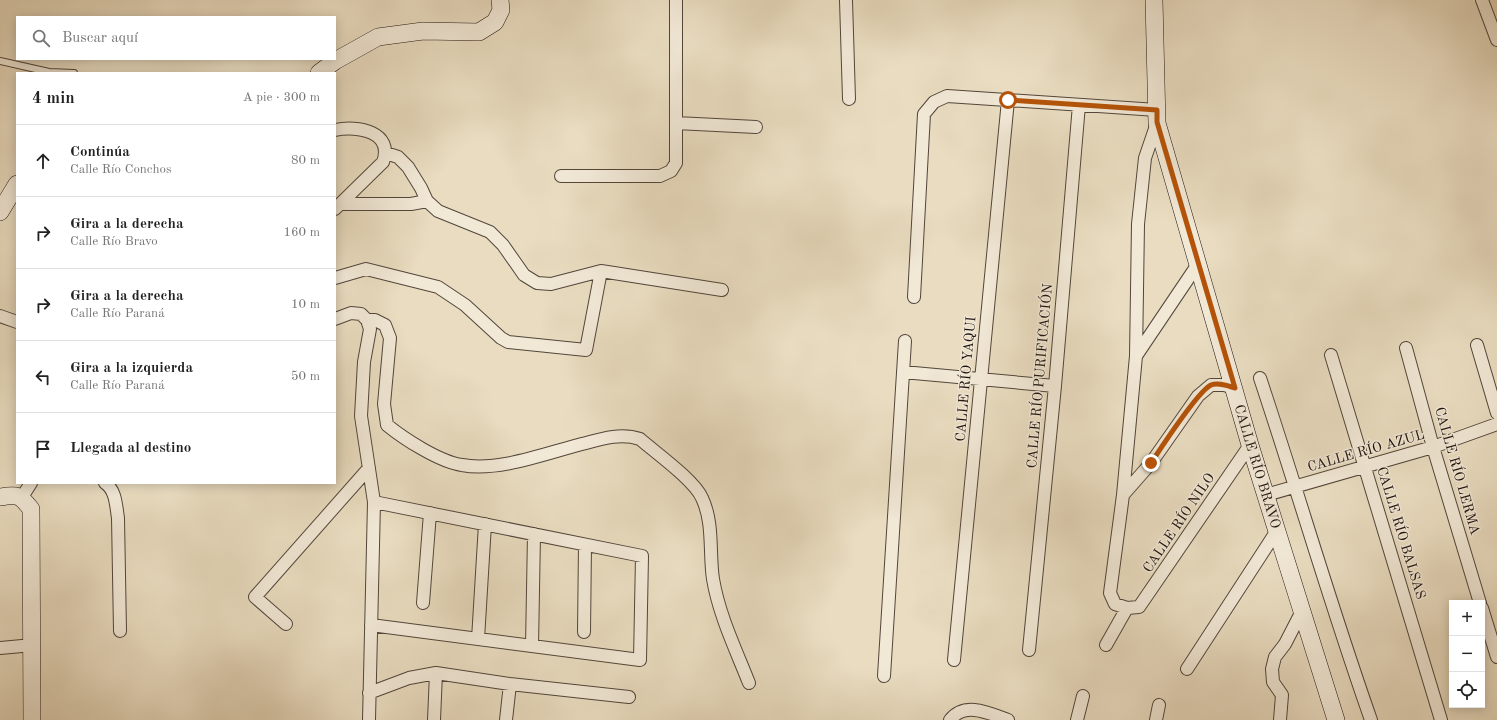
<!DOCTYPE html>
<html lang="es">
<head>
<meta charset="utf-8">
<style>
	body { margin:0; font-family:"Old Standard TT",serif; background:#f2f2f2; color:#222 }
	.controls { position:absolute; right:12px; bottom:12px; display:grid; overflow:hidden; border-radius:0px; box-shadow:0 2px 10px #0003 }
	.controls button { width:36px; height:36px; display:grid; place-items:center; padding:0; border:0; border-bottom:1px solid #e0e0e0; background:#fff; color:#222; font:20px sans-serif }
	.stop { position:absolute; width:12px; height:12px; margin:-9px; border:3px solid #b45309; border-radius:50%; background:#fff }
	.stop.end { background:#b45309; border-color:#fff; box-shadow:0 1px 4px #0008 }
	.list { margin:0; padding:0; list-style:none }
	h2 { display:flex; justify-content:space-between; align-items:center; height:52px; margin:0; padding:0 16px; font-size:17px }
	h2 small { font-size:13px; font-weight:400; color:#767676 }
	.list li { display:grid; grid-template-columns:26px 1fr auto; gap:12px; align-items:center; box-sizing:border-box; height:72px; padding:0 16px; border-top:1px solid #e0e0e0 }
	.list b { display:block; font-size:15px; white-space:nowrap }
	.list p { margin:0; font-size:13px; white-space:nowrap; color:#767676 }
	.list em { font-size:13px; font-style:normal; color:#767676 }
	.icon { flex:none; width:22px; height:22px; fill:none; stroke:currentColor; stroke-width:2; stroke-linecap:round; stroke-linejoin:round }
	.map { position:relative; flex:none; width:1497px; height:720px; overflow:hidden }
	.search { position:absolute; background:#fff; box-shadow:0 2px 10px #0003; left:16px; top:16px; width:320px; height:44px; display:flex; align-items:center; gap:10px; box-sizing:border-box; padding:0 14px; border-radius:0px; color:#767676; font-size:15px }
	.panel { position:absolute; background:#fff; box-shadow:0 2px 10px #0003; left:16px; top:72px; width:320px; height:412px; border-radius:0px }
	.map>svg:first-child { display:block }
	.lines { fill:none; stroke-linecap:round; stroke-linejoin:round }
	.lane-casing { stroke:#52463b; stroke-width:8 }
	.street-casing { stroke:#52463b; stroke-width:14 }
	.secondary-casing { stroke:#20140f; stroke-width:18 }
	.lane { stroke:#f1e8d6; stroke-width:6 }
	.street { stroke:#f1e8d6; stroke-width:12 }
	.secondary { stroke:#f1e8d6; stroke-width:17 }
	.route { stroke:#b45309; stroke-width:5 }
	.labels { text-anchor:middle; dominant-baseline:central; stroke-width:3; stroke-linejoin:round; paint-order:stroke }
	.street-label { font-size:14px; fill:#20140f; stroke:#f1e8d6 }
</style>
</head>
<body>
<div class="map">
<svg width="1497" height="720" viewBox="0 0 1497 720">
	<rect width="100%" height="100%" fill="#e9dcc0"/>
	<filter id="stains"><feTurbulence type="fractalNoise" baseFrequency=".005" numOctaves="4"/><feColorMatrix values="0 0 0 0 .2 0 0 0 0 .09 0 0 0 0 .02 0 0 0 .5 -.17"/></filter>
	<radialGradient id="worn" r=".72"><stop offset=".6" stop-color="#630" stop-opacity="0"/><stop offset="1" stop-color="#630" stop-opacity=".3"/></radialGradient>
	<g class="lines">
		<g class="lane-casing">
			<path id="lane" d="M0 61 49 72 74 73"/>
		</g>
		<g class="street-casing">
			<path id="street" d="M846 0 849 99
				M1482 0 1497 40
				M676 123 756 127
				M1157 123 1145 158 1138 224 1136 356 1123 495 1110 593 1115 604 1127 608 1139 607 1250 445
				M335 130C358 125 394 132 383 162L335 209
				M386 153 398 157 408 167 421 188 427 201 438 211 490 232 503 245 524 275 537 283 551 284 601 271 722 290
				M561 176H660L671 171 676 163V0
				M341 204H411L427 201
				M335 278 366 269 438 287 465 305 501 338 508 342 586 350 601 271
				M914 297 924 114 934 102 947 96 1157 110
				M0 316 17 322
				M335 319 351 313 361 314 367 320 370 329 364 362 361 416 374 502 369 720
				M367 320H375L385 325 390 338 384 404 387 425C404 439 440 462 462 465 500 472 549 452 586 443 604 438 622 433 640 439 656 453 694 480 702 498 714 523 709 553 713 579 719 615 736 650 749 683
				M1477 345 1497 413
				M1406 348 1433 447 1480 603
				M1331 355 1441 720
				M1136 356 1198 264
				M903 372 1055 386
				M1260 378C1298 492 1331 607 1371 720
				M105 483C116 490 116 506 118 518L120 631
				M1123 495 1151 463 1198 396 1211 385H1224L1235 388
				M1266 495 1433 447 1497 424
				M22 497 31 483
				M423 603 430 513
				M1482 608 1497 657
				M286 624 255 597 369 468
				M371 625 640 660 642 556 374 502
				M584 632 585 545
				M478 639 485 524
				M1106 645 1127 608
				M532 646 534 534
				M0 648 33 645
				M1029 650 1055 386 1079 105
				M954 660 1008 100
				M1187 669 1276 532
				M884 676 905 341
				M369 693 409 678 436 673 510 684 629 697
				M434 720 436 673
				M506 720 510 684
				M950 720C965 701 989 713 1008 720
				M1077 720 1083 696
				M1156 720 1159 705
				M1280 720 1282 695 1273 682 1272 669 1275 657 1285 644 1302 611"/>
		</g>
		<g class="secondary-casing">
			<g id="secondary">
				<path id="s1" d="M1154 0 1157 123 1250 445 1336 720"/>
				<path d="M319 73 335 61 378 37 423 31 479 32 495 22 501 10 500 0"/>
				<path d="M0 212 17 184"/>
				<path d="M0 497C18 494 20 495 31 509L32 720"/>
			</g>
		</g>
		<use href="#lane" class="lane"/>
		<use href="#street" class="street"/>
		<use href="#secondary" class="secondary"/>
	</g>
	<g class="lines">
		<path class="route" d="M1008 100 1157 110V122L1235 388C1228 386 1218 382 1211 385 1197 392 1161 448 1151 463"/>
	</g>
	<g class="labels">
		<g class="street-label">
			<text transform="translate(1040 376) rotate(-85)">CALLE RÍO PURIFICACIÓN</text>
			<text transform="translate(966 379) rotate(-85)">CALLE RÍO YAQUI</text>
			<text transform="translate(1366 451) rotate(-16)">CALLE RÍO AZUL</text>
			<text stroke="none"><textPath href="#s1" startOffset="481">CALLE RÍO BRAVO</textPath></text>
			<text transform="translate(1457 471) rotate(74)">CALLE RÍO LERMA</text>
			<text transform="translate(1179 523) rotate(-56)">CALLE RÍO NILO</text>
			<text transform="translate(1401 533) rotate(73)">CALLE RÍO BALSAS</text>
		</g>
	</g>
	<rect width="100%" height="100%" filter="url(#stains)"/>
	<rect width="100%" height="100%" fill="url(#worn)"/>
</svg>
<div class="controls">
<button>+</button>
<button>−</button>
<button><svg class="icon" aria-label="locate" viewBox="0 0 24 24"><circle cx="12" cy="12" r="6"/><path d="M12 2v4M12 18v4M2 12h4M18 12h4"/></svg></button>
</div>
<div class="stop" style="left:1008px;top:100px"></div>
<div class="stop end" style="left:1151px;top:463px"></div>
<div class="search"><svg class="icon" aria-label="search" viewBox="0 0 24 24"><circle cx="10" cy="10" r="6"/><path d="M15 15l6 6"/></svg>Buscar aquí</div>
<section class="panel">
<h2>4 min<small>A pie · 300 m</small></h2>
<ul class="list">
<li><svg class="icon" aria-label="ahead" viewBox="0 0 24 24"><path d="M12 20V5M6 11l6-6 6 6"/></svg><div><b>Continúa</b><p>Calle Río Conchos</p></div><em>80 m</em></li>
<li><svg class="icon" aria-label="right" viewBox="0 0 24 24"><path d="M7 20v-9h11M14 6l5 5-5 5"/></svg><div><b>Gira a la derecha</b><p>Calle Río Bravo</p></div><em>160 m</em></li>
<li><svg class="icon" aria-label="right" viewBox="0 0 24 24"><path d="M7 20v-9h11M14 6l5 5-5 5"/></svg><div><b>Gira a la derecha</b><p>Calle Río Paraná</p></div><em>10 m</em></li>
<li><svg class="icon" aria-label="left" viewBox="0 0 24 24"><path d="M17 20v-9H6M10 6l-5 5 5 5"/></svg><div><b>Gira a la izquierda</b><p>Calle Río Paraná</p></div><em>50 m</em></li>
<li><svg class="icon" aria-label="arrive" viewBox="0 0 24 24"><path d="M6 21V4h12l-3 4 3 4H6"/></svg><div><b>Llegada al destino</b></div></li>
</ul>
</section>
</div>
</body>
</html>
